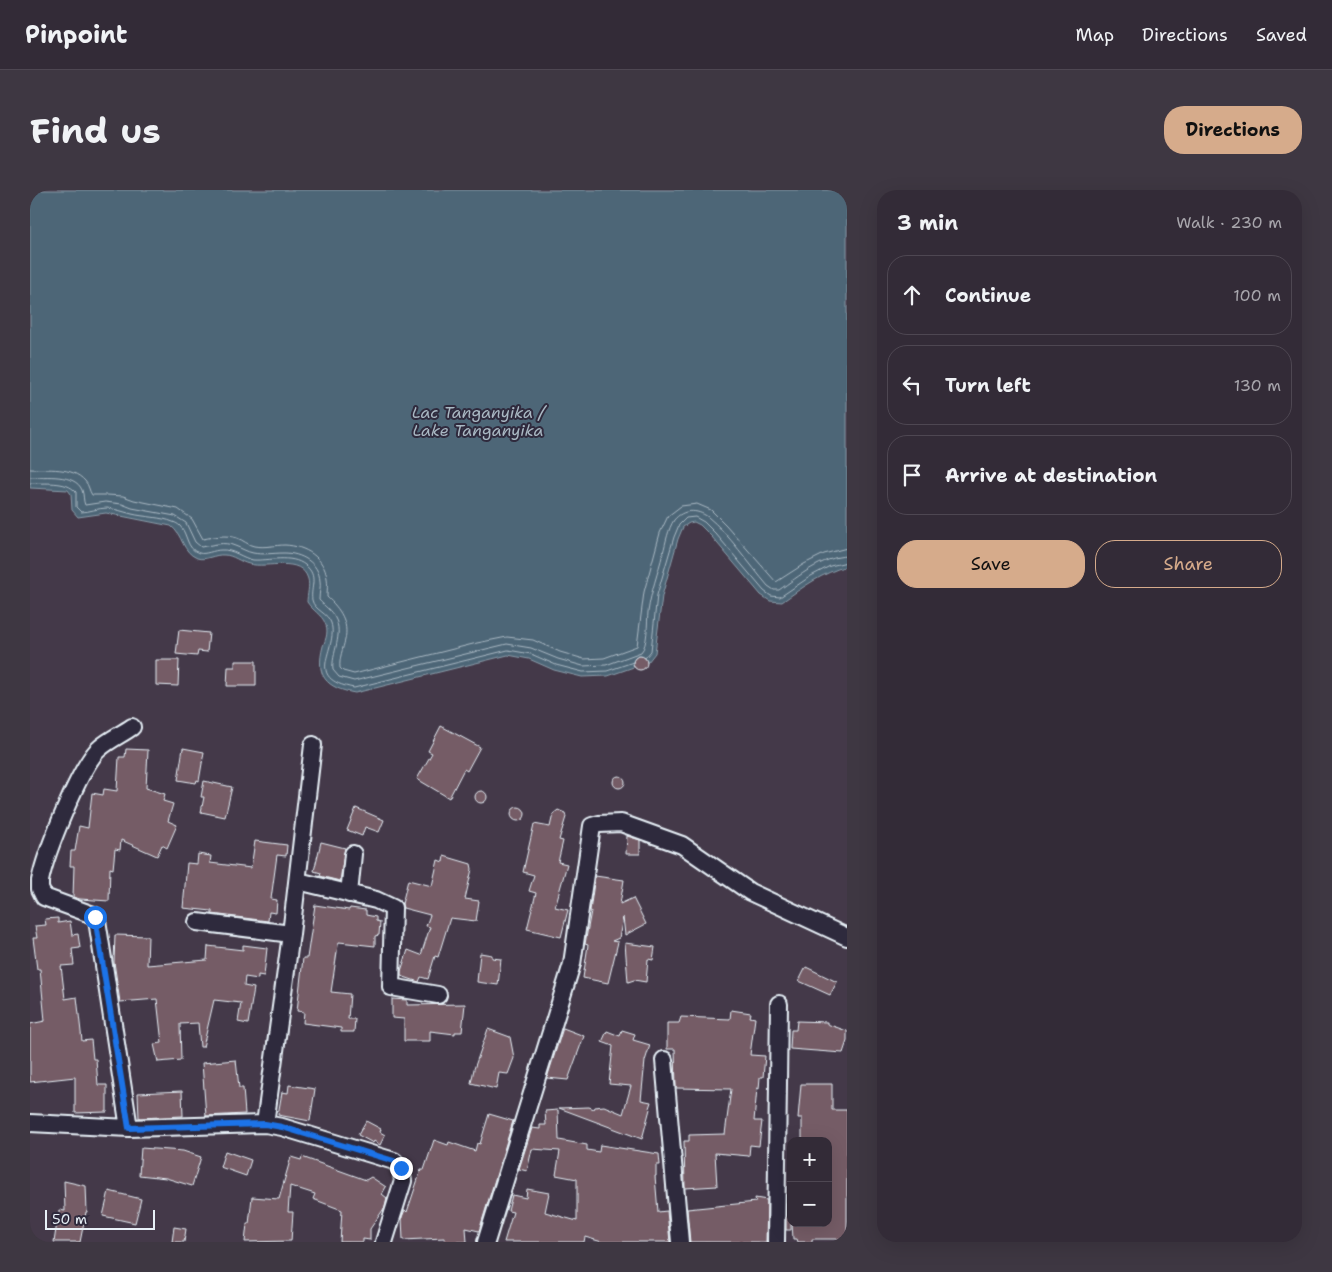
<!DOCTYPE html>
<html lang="en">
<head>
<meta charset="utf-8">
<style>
	body { margin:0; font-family:"Shantell Sans",sans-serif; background:#3e3742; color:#f1f3f6 }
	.controls { position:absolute; right:15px; bottom:15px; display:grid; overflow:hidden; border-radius:10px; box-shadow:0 5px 20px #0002 }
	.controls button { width:45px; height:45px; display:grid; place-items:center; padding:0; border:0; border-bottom:1px solid #4e4752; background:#332b37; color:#f1f3f6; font:25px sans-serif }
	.scale { position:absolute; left:15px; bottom:12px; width:110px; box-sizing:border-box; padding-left:5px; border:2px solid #e8f1f8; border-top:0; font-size:14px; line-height:18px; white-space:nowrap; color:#e8f1f8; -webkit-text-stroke:4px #2f2a3d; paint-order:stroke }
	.stop { position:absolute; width:15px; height:15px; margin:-11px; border:4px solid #1a73e8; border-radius:50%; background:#fff }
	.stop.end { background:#1a73e8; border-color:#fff; box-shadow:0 1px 5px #0008 }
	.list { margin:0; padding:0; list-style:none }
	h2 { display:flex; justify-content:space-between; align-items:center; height:65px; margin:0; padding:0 20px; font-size:21px }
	h2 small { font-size:16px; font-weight:400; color:#a9a7ad }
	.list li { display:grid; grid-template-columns:32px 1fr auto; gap:15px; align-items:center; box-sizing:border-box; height:80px; margin:0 10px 10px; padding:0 10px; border:1px solid #4e4752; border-radius:20px }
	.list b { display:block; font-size:19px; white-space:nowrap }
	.list em { font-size:16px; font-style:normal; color:#a9a7ad }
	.actions { display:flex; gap:10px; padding:15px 20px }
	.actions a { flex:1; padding:11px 0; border:1px solid #d6ab8b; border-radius:20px; text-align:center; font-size:18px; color:#d6ab8b }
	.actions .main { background:#d6ab8b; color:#111 }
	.icon { flex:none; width:28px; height:28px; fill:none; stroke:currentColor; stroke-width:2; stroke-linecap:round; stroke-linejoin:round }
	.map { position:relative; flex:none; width:817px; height:1052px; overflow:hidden; border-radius:20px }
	header { display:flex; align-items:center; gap:30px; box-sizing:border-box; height:70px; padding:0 25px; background:#332b37; border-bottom:1px solid #4e4752 }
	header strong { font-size:24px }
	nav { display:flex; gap:28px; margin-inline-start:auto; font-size:18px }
	.intro { display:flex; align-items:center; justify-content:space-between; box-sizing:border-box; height:120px; padding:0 30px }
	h1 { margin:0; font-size:35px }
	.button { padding:12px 22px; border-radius:20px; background:#d6ab8b; color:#111; font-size:18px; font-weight:700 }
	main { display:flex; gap:30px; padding:0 30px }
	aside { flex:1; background:#332b37; border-radius:20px; box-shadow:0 5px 20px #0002 }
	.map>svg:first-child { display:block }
	.water { fill:#4d6677; stroke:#8b9eab }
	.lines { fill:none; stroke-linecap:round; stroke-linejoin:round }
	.shore { stroke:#aab9c4; stroke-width:1 }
	.building { fill:#745c66; stroke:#e8f1f8 }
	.minor-casing { stroke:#e8f1f8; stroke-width:20 }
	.minor { stroke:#2f2a3d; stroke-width:16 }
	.route { stroke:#1a73e8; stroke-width:6 }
	.labels { text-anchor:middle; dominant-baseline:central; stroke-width:4; stroke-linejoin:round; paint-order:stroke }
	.water-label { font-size:16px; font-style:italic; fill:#aab9c4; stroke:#2f2a3d }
</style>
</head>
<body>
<header>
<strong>Pinpoint</strong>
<nav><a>Map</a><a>Directions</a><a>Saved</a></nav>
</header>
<div class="intro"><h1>Find us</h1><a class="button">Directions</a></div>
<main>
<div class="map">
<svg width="817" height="1052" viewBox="0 0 817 1052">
	<rect width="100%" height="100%" fill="#443949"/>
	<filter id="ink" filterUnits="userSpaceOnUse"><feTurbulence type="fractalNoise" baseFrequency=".02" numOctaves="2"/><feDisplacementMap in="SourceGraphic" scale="10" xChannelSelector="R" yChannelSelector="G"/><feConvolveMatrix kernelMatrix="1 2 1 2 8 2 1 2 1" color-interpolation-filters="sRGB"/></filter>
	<g filter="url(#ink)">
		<path class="water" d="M0 0H817V376C792 383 773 397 752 412L740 411 731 405 682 347 670 335 664 332 659 333 653 337 648 349 632 406 625 463 618 472 578 486 552 487 524 480 499 469 478 465 325 503C296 498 285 486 293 456 296 449 299 441 295 433 292 425 282 420 277 412 277 405 280 396 278 389 271 365 237 379 219 374 210 372 203 365 194 365 185 364 175 371 167 368 152 362 153 345 141 336L76 323 48 327 42 320 41 304 38 300 0 298Z"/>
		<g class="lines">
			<path class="shore" d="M0 279C18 280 42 276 55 291 59 295 59 301 62 305H77L93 306 104 310 148 319 162 329 173 349C184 347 195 344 207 348 213 350 218 355 224 356 235 358 245 355 255 355 275 356 294 367 297 388 298 394 297 401 297 407 310 419 319 432 315 450 313 459 309 468 310 478L313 481 324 484 447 453 477 447 503 450 530 462 554 469 574 468 607 456 614 402 630 343 638 326 651 316 667 314 681 320 696 335 746 392 774 374 794 364 817 358
				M0 287C15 287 45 283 52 300 54 305 53 311 55 315L75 312 92 314 102 318 145 326 156 333 165 352 171 357C183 355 194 351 205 356 211 358 217 362 223 363 233 365 243 363 254 363 270 363 289 372 290 391 291 397 289 403 289 410 294 416 301 420 305 428 314 444 301 464 303 480L309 487 324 491 477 454 501 458 528 469 553 476 576 475 611 462C618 455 617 433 618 422 621 401 628 383 633 363 636 352 638 339 644 330 653 319 667 319 678 327 698 343 720 375 738 396L744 400H749C769 386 792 367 817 366
				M0 293C15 294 36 290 46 302V317L51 322C59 322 68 318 77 318 86 319 94 322 102 324 114 327 132 327 143 332 146 333 148 334 150 336 158 344 156 359 169 363 175 365 184 360 191 360 203 359 212 368 223 370 239 371 261 364 275 375 289 386 280 397 282 410 284 420 298 423 301 433 309 460 272 488 324 498L478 460 501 464 526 475 553 482 577 481 615 468 621 461 627 405 644 347 649 335 656 328 665 327 674 332 686 344 734 401 741 406 750 407 781 386 800 376 817 372"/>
		</g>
		<path class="building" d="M149 440 179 443 177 462 168 461 167 466 146 464Z
			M603 473a7 7 0 1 1 14 0a7 7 0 1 1-14 0Z
			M126 470H149L148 496 126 495Z
			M205 471H226V496H197L198 477H205Z
			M411 536 450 557 437 581 434 579 419 608 387 589 402 563 398 561Z
			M153 558 174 562 169 591 167 590 166 593 148 590Z
			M96 559 118 560 116 598 135 604 133 611 143 614 138 631 147 635 137 658 132 655 127 666 91 650 90 660 85 659 83 679 80 678 79 711 50 709 43 707 44 676H40L41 661H45L49 636 58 638 62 603 73 605 74 599 87 601 89 567H95Z
			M583 592a6 6 0 1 1 12 0a6 6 0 1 1-12 0Z
			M174 591 202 597 195 627 171 622 174 607H171Z
			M445 607a6 6 0 1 1 12 0a6 6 0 1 1-12 0Z
			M481 624a7 7 0 1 1 14 0a7 7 0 1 1-14 0Z
			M326 618 354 630 349 642 335 637 332 646 317 640Z
			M528 620 535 623 536 627 529 650 533 651 528 672 537 674 525 717 538 720 531 747 497 739 506 703 499 701 504 685 493 682 504 634 520 637 523 624Z
			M597 646 610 650V664H596Z
			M225 651 257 655 256 666 247 665 241 709 247 710 246 723 239 722 238 731 182 724V721L153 718 157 673 167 674 168 664 181 666 180 673 221 678Z
			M291 652 315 658 310 691 290 686 291 683 284 681Z
			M414 666 441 674 442 679 435 709 449 711 446 731 420 728 408 767 405 766 398 789 391 787 389 792 371 786V781L378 760 391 765 400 737 396 736 400 725 373 718 372 714 378 690 402 696 408 670 413 672Z
			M565 686 594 690 590 714 603 708 616 734 595 745 593 727 589 748 582 751 588 752 578 793 553 788 558 755 555 754 561 721H560Z
			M285 715 319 720 320 718 336 720V725L346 727V731L350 732 349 745 345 746V756L309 752 308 755 301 802 320 804 318 829H325L324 842H311V838L273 833 274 822 267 821 273 768H277Z
			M28 728V733L40 731 42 745 48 744 50 758 42 759 44 775 31 776 35 809 47 807 52 851 61 850 63 869H66L68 895H77V922L45 923V887L0 892V834L15 831 10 779H7L3 748H7L5 736 16 735 15 729Z
			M85 745 118 746 117 775 177 770 178 756 213 760V755L237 758 234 786 228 785V789L215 787 214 796 224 798 218 834 208 832 211 813 184 810 173 857H170L168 833 150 834 151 870 128 872 124 854 132 853 127 809 90 812 84 772Z
			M595 753 625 757 623 770 618 769 616 792 604 790 598 792Z
			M450 763 462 765V768L471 769 468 795 447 792Z
			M776 777 807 792 800 805 769 791Z
			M362 809 377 810V815L435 814 432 842H425V844L400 841V851H374V829L362 828Z
			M701 820 721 823 720 827 725 828 720 865 735 866 733 887H730L729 899 727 898 724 931H732L729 956 720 955 719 966 685 963 687 996 655 998 654 951H659V945L695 944 701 899 646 898 645 859H637V833H649L651 827 700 829Z
			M767 831 797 832V834L817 841V851L813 863 760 859 761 840H766Z
			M533 838 554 846 538 890 517 888Z
			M458 839 480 847 484 868 478 884 469 883 466 899 441 893 444 879Z
			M592 840 605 844 603 850 620 855 615 871 611 910 621 912 619 918 620 919 612 949 529 918 559 917 564 919 565 917 574 916 593 924 601 896 579 894 583 856 572 852 577 841 590 846Z
			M206 870 209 898H213L215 924 176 926 172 873Z
			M771 894H802V920H817V1049H782V1052H768L767 1049H763L762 1033H798V951H772V928H768Z
			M259 895 285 899 280 931 248 925 252 902 258 903Z
			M152 901 153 926 109 928 108 903Z
			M528 920 529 950 557 955V960L569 962 570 955 629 964 630 975H626V986H625L628 1022 637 1021 640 1052H572L555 1047 554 1052H474L483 1022 478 1021 482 1005 496 1008 497 999 519 1003 515 1022 547 1031V989L526 985 530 961 502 959 497 981 489 979 502 938 510 939V935H516L515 921Z
			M459 924 483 931 449 1041 436 1038 437 1052H415L414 1048 373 1050 372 1027 375 1020 377 1022 391 980H394L404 950 418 955 419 952 445 961 447 953 450 954Z
			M336 931 351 939 350 942 355 945 350 955 344 951 343 953 328 945Z
			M111 958 153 961 171 967 162 996 136 988 109 985Z
			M195 961 221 970 216 986 190 977Z
			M261 967 271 970 272 967 336 990 341 987 356 997 352 1004 357 1008 355 1017 340 1039V1050L333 1049V1052H310L312 1020 283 1009 285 1004 260 996 258 1022H263L261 1051 215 1052 217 1034H219L222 1007 249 1009Z
			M34 991 56 996 57 1022H56L50 1052H24L29 1020 35 1021Z
			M79 1001 111 1009 105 1033 73 1026Z
			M725 1008 737 1010 736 1052H660L657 1019 726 1012Z
			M756 1013 761 1014V1040H756Z
			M144 1037 156 1039 154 1052H142Z"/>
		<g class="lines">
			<g class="minor-casing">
				<path id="minor" d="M268 691 346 710 363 718 361 797 408 805
					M319 704 323 664
					M167 732 261 744
					M634 870 650 1052
					M0 933 99 938 235 934 252 937 364 971 371 978 373 991 354 1052
					M235 934 261 744 283 555
					M99 938 67 730 63 725 14 707 10 699V691C15 665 51 573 70 558 79 550 92 544 102 537
					M456 1052 542 774 562 636 569 634 591 633 652 655 720 702 817 747
					M746 1052 749 814"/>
			</g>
			<use href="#minor" class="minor"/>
		</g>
	</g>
	<g class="lines" filter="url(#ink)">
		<path class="route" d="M65 727 99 938 235 934 252 937 364 971 371 978"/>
	</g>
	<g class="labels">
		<g class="water-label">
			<text x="448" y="222">Lac Tanganyika /<tspan x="448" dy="18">Lake Tanganyika</tspan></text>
		</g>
	</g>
</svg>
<div class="controls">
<button>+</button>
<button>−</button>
</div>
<div class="scale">50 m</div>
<div class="stop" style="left:65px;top:727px"></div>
<div class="stop end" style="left:371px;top:978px"></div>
</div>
<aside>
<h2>3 min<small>Walk · 230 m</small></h2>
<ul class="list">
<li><svg class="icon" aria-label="ahead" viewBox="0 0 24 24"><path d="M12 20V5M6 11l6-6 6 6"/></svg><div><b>Continue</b></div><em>100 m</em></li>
<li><svg class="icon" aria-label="left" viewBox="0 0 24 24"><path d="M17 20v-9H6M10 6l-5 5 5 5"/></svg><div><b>Turn left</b></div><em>130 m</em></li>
<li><svg class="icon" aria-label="arrive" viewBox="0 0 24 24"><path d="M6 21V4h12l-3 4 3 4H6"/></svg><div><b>Arrive at destination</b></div></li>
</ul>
<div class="actions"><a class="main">Save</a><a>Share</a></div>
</aside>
</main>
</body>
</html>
